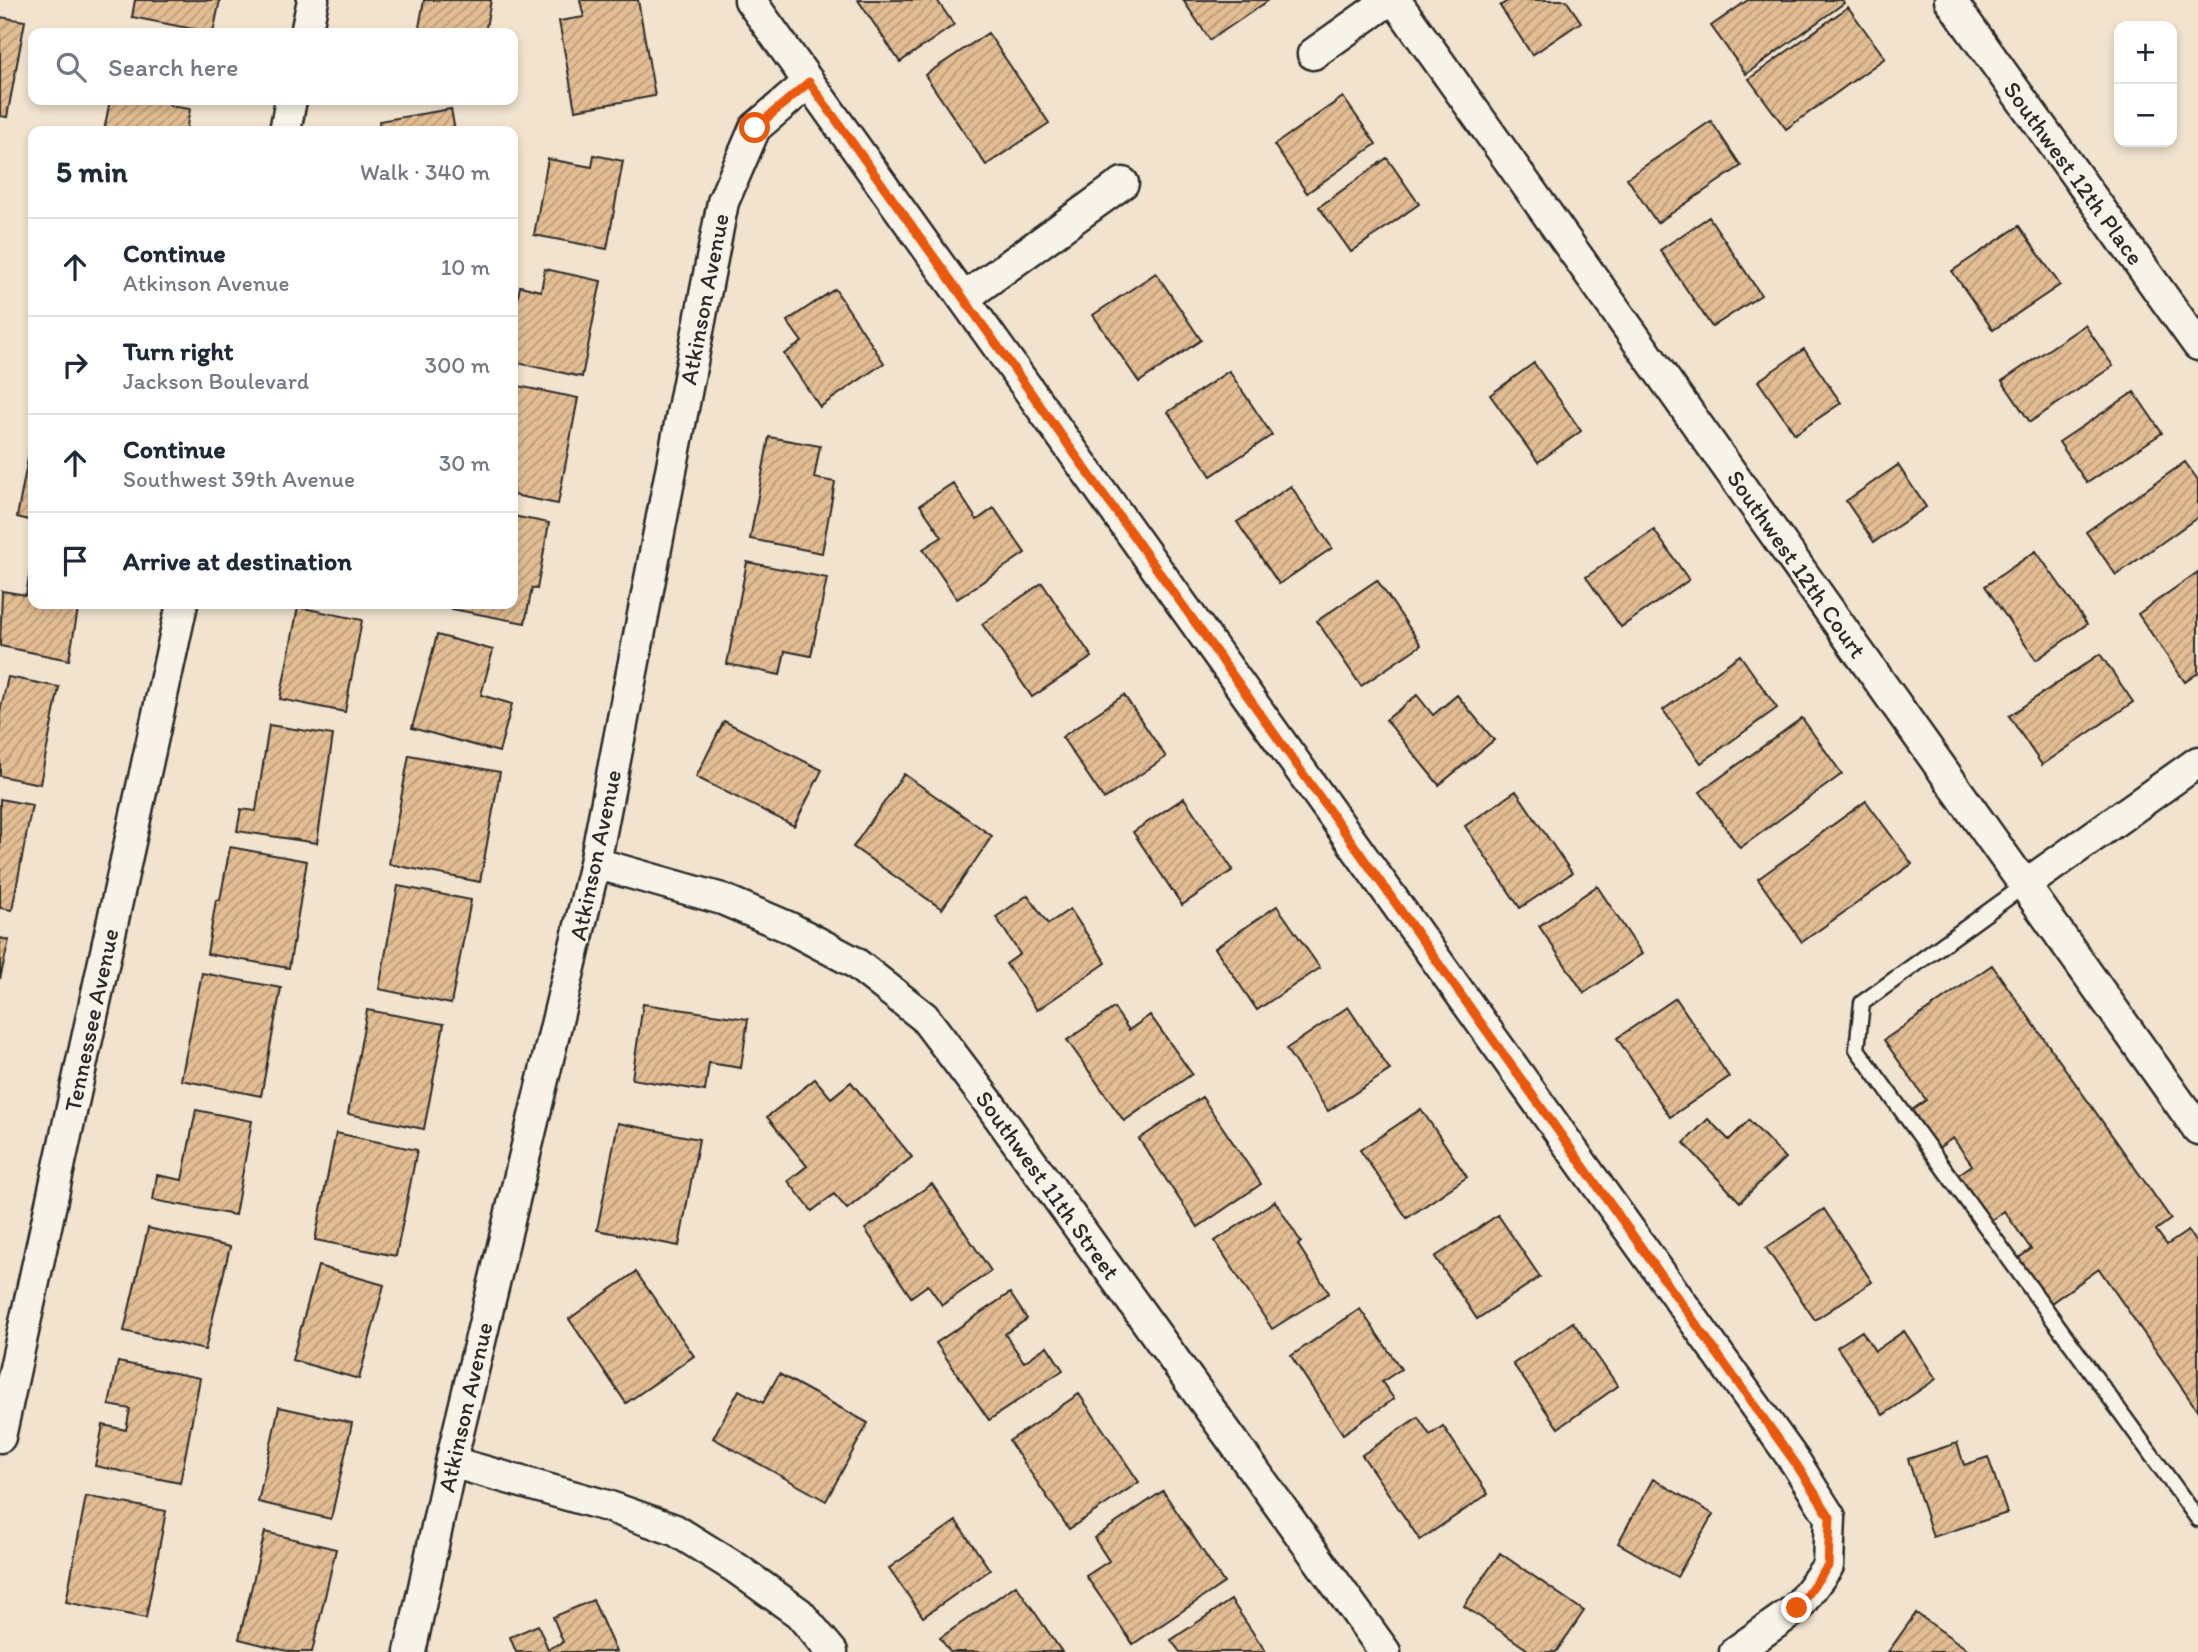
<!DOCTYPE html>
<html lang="en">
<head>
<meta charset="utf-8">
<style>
	body { margin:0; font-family:Itim,sans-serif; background:#f6f6f7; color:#1f2937 }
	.controls { position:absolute; right:21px; top:21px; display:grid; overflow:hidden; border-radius:14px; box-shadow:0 4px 10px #0003 }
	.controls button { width:63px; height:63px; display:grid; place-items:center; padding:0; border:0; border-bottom:2px solid #e0e1e3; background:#fff; color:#1f2937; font:35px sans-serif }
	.stop { position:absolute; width:21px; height:21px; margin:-16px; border:5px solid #ea580c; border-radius:50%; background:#fff }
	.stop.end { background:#ea580c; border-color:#fff; box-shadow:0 2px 7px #0008 }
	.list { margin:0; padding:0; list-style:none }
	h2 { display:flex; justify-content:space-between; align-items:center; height:91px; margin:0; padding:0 28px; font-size:30px }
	h2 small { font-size:23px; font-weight:400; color:#747a83 }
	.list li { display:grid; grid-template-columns:46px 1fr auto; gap:21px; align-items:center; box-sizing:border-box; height:98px; padding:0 28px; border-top:2px solid #e0e1e3 }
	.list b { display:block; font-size:26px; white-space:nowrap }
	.list p { margin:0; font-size:23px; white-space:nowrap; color:#747a83 }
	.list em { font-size:23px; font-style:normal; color:#747a83 }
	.icon { flex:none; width:38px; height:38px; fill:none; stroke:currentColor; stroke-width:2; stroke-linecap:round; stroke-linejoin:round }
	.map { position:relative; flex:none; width:2198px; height:1652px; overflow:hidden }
	.search { position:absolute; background:#fff; box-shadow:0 4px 10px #0003; left:28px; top:28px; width:490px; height:77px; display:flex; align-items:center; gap:18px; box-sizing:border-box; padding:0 24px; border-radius:14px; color:#747a83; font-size:26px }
	.panel { position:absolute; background:#fff; box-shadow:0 4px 10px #0003; left:28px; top:126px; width:490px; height:483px; border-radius:14px }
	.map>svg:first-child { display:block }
	.building { fill:url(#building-hatch); stroke:#2b2b2b; stroke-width:2 }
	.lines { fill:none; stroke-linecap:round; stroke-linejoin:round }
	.service-casing { stroke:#2b2b2b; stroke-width:19 }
	.minor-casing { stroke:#2b2b2b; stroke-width:35 }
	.service { stroke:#f7f3e8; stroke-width:14 }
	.minor { stroke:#f7f3e8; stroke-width:30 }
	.route { stroke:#ea580c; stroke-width:9 }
	.labels { text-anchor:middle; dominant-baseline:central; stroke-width:5; stroke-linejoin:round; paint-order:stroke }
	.street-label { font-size:24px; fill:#2b2b2b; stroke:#f7f3e8 }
</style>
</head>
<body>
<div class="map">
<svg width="2198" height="1652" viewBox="0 0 2198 1652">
	<defs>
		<pattern id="building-hatch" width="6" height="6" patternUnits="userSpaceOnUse" patternTransform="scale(1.75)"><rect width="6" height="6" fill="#e3bd93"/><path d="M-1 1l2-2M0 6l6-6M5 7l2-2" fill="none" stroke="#b89a78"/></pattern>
	</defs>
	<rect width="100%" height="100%" fill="#f1e3ce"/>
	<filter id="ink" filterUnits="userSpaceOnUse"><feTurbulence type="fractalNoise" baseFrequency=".0143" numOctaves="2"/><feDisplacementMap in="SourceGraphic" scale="14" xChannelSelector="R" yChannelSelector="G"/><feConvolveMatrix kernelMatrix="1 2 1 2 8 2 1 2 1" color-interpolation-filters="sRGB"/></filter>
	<g filter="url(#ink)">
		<path class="building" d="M135 0H220L213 33 132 17Z
			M424 0H491L485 33H418Z
			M580 0H638L655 96 575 110 559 21 584 17Z
			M858 0H937L954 25 900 62Z
			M1183 0H1269L1210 40Z
			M1509 0H1566L1581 22 1532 55 1500 6Z
			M1748 0H1842L1844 3 1746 74 1711 26Z
			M1848 7 1885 58 1786 129 1749 79Z
			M0 17 25 21 7 117 0 116Z
			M988 33 1049 123 986 165 925 75Z
			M1343 97 1376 144 1307 193 1274 145Z
			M110 100H172L170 106 190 109 186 131H104Z
			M451 109 455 131H380L379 121Z
			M1711 121 1741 166 1657 223 1627 178Z
			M594 155 623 161 607 249 534 235 548 159 592 167Z
			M1387 158 1419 204 1351 252 1319 207Z
			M1709 217 1761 295 1712 327 1660 250Z
			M2019 226 2060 285 1993 330 1952 271Z
			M545 269 601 281 582 377 513 362V323L520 286 541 291Z
			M1156 273 1201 340 1139 382 1093 315Z
			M835 289 884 363 820 407 784 354 802 342 787 321Z
			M2085 325 2113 366 2030 422 2002 381Z
			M1804 349 1841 403 1795 434 1758 381Z
			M1534 363 1581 431 1538 462 1490 395Z
			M1229 371 1272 435 1211 476 1168 412Z
			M513 385 578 398 558 504 513 495Z
			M2134 392 2162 433 2087 483 2059 442Z
			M33 432V521L17 517Z
			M769 437 820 446 814 478 835 482 822 553 750 539Z
			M2185 462 2198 480V517L2116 575 2086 532Z
			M1898 465 1926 507 1874 542 1846 501Z
			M953 483 977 520 994 508 1025 553 957 599 923 549 942 537 920 505Z
			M1291 486 1332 548 1279 584 1237 522Z
			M513 516 549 523 537 589 532 588 525 623 452 609 453 604H513Z
			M1654 530 1689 580 1621 627 1586 577Z
			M2036 551 2087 624 2036 660 1985 586Z
			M33 554V604H79L69 660 0 646 2 591 26 595Z
			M747 562 827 578 811 656 785 651 780 675 727 664Z
			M2198 572V673L2185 682 2138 614Z
			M1377 580 1421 645 1361 686 1317 621Z
			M1042 583 1092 657 1032 697 982 624Z
			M298 607 362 620 345 712 280 699Z
			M437 635 493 650 481 695 512 704 499 752 412 728Z
			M2100 654 2133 702 2042 765 2009 716Z
			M1740 655 1777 708 1701 763 1663 710Z
			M8 677 59 687 40 784 0 776V712Z
			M1124 695 1166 757 1104 799 1062 737Z
			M1417 695 1433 715 1457 695 1494 740 1439 785 1386 720Z
			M1802 718 1842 774 1740 848 1700 792Z
			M724 721 822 770 794 826 696 777Z
			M269 725 333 735 317 843 237 831 241 809 256 811Z
			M409 755 500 772 480 882 389 864Z
			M904 774 992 836 942 909 853 847Z
			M1516 791 1572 873 1520 908 1465 826Z
			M1184 798 1233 870 1182 905 1133 832Z
			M0 799 32 805 12 910 0 908Z
			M1866 801 1912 864 1802 942 1758 879Z
			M230 847 307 861 289 968 207 954 216 900H220Z
			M398 886 471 900 451 1004 379 989Z
			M1597 886 1642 954 1584 993 1539 926Z
			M1028 895 1048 924 1070 909 1106 963 1037 1010 1006 964 1020 954 996 917Z
			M1277 906 1320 968 1257 1010 1215 948Z
			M0 938 9 940 0 979Z
			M1992 965 2171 1219 2156 1230 2167 1245 2188 1231 2198 1246V1411L2099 1269 2048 1305 2016 1260 2031 1249 2004 1211 1990 1221 1958 1175 1972 1165 1953 1138 1938 1148 1912 1110 1926 1100 1884 1040Z
			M202 973 281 988 261 1096 181 1080Z
			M1676 998 1729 1077 1670 1117 1617 1038Z
			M643 1004 748 1019 741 1068 709 1063 705 1091 632 1079Z
			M1348 1007 1390 1070 1328 1111 1286 1049Z
			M1114 1008 1129 1030 1150 1015 1192 1074 1124 1121 1067 1040Z
			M367 1010 444 1024 424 1129 348 1114Z
			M815 1079 831 1098 851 1082 912 1157 847 1209 834 1194 812 1211 788 1181 807 1166 767 1117Z
			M1202 1097 1261 1184 1198 1227 1139 1139Z
			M1421 1109 1467 1177 1407 1218 1360 1150Z
			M196 1110 252 1121 235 1215 153 1200 157 1175 182 1180Z
			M1708 1119 1729 1140 1749 1120 1785 1158 1740 1202 1684 1143Z
			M618 1123 699 1139 679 1246 597 1230Z
			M336 1133 417 1150 396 1256 315 1240Z
			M932 1184 991 1271 942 1305 928 1285 911 1297 865 1229Z
			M1275 1201 1301 1242 1298 1245 1329 1293 1272 1329 1215 1241Z
			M1824 1209 1872 1282 1815 1320 1766 1248Z
			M1498 1215 1540 1277 1477 1319 1435 1257Z
			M148 1228 230 1247 205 1350 124 1331Z
			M318 1266 384 1285 359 1379 292 1360Z
			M636 1272 694 1356 626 1403 569 1319Z
			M1010 1293 1027 1319 1005 1334 1024 1362 1047 1346 1063 1370 989 1420 936 1343Z
			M1360 1309 1401 1369 1382 1382 1394 1399 1343 1434 1291 1356Z
			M1573 1322 1618 1386 1558 1428 1513 1364Z
			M1862 1331 1875 1351 1904 1331 1936 1379 1883 1415 1837 1347Z
			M118 1362 200 1378 180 1483 95 1466 103 1425 126 1430 130 1409 109 1405Z
			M779 1374 868 1423 826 1501 713 1438 739 1390 763 1403Z
			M1079 1394 1139 1482 1069 1529 1009 1441Z
			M279 1407 352 1423 331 1519 258 1502Z
			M1418 1417 1430 1435 1443 1426 1488 1494 1420 1540 1362 1455Z
			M1957 1443 1964 1465 1988 1457 2007 1513 1933 1537 1908 1459Z
			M1653 1479 1713 1514 1677 1577 1618 1543Z
			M1163 1491 1224 1583 1133 1644 1086 1576 1109 1561 1094 1538Z
			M86 1496 166 1511 146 1618 66 1602Z
			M956 1521 990 1570 923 1617 889 1568Z
			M265 1532 336 1549 312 1652H291L239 1639Z
			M1500 1553 1584 1611 1556 1652H1531L1464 1606Z
			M1016 1585 1062 1652H950L940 1638Z
			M593 1600 616 1652H516L510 1637 538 1625 548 1649 563 1642 553 1617Z
			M1231 1600 1266 1652H1180L1171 1640Z
			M1916 1613 1971 1652H1888Z"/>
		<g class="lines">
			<g class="service-casing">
				<path id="service" d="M2025 885 1862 1003 1857 1049 2198 1519"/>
			</g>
			<g class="minor-casing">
				<path id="minor" d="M750 0 1796 1463 1830 1517 1828 1566 1797 1608 1735 1652
					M1395 0 2198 1129
					M1950 0 2198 345
					M306 33 313 0
					M1313 54 1389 0
					M285 131 291 100
					M964 298 1123 183
					M595 863 722 899 788 927 854 962 924 1017 989 1103 1385 1652
					M2025 885 2198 762
					M0 1437 182 604
					M451 1462 607 1506 675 1530 736 1568 799 1613 832 1652
					M410 1652 451 1462 595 863 723 202 755 128 809 82"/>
			</g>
			<use href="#service" class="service"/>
			<use href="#minor" class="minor"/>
		</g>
	</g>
	<g class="lines" filter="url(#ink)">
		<path class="route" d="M755 128 809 82 1796 1464 1830 1517 1828 1566 1797 1608"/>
	</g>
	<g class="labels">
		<g class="street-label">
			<text transform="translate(2074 173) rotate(54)">Southwest 12th Place</text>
			<text transform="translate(704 299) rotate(-79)">Atkinson Avenue</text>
			<text transform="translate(1797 564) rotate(55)">Southwest 12th Court</text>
			<text transform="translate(595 855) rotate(-78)">Atkinson Avenue</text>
			<text transform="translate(91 1020) rotate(-78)">Tennessee Avenue</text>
			<text transform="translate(1048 1185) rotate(54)">Southwest 11th Street</text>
			<text transform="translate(465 1407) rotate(-77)">Atkinson Avenue</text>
		</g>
	</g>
</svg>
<div class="controls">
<button>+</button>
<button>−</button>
</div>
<div class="stop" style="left:755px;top:128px"></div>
<div class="stop end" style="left:1797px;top:1608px"></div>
<div class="search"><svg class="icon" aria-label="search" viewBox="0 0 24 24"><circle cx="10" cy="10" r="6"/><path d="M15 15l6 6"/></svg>Search here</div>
<section class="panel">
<h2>5 min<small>Walk · 340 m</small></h2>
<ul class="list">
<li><svg class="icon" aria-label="ahead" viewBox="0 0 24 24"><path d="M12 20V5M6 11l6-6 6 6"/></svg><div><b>Continue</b><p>Atkinson Avenue</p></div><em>10 m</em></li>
<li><svg class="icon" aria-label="right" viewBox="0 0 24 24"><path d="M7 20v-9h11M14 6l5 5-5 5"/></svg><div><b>Turn right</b><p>Jackson Boulevard</p></div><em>300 m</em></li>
<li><svg class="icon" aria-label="ahead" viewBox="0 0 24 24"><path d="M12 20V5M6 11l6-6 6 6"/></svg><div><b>Continue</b><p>Southwest 39th Avenue</p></div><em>30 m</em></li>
<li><svg class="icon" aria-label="arrive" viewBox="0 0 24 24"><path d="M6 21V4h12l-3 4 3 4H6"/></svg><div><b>Arrive at destination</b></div></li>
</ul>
</section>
</div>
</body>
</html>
